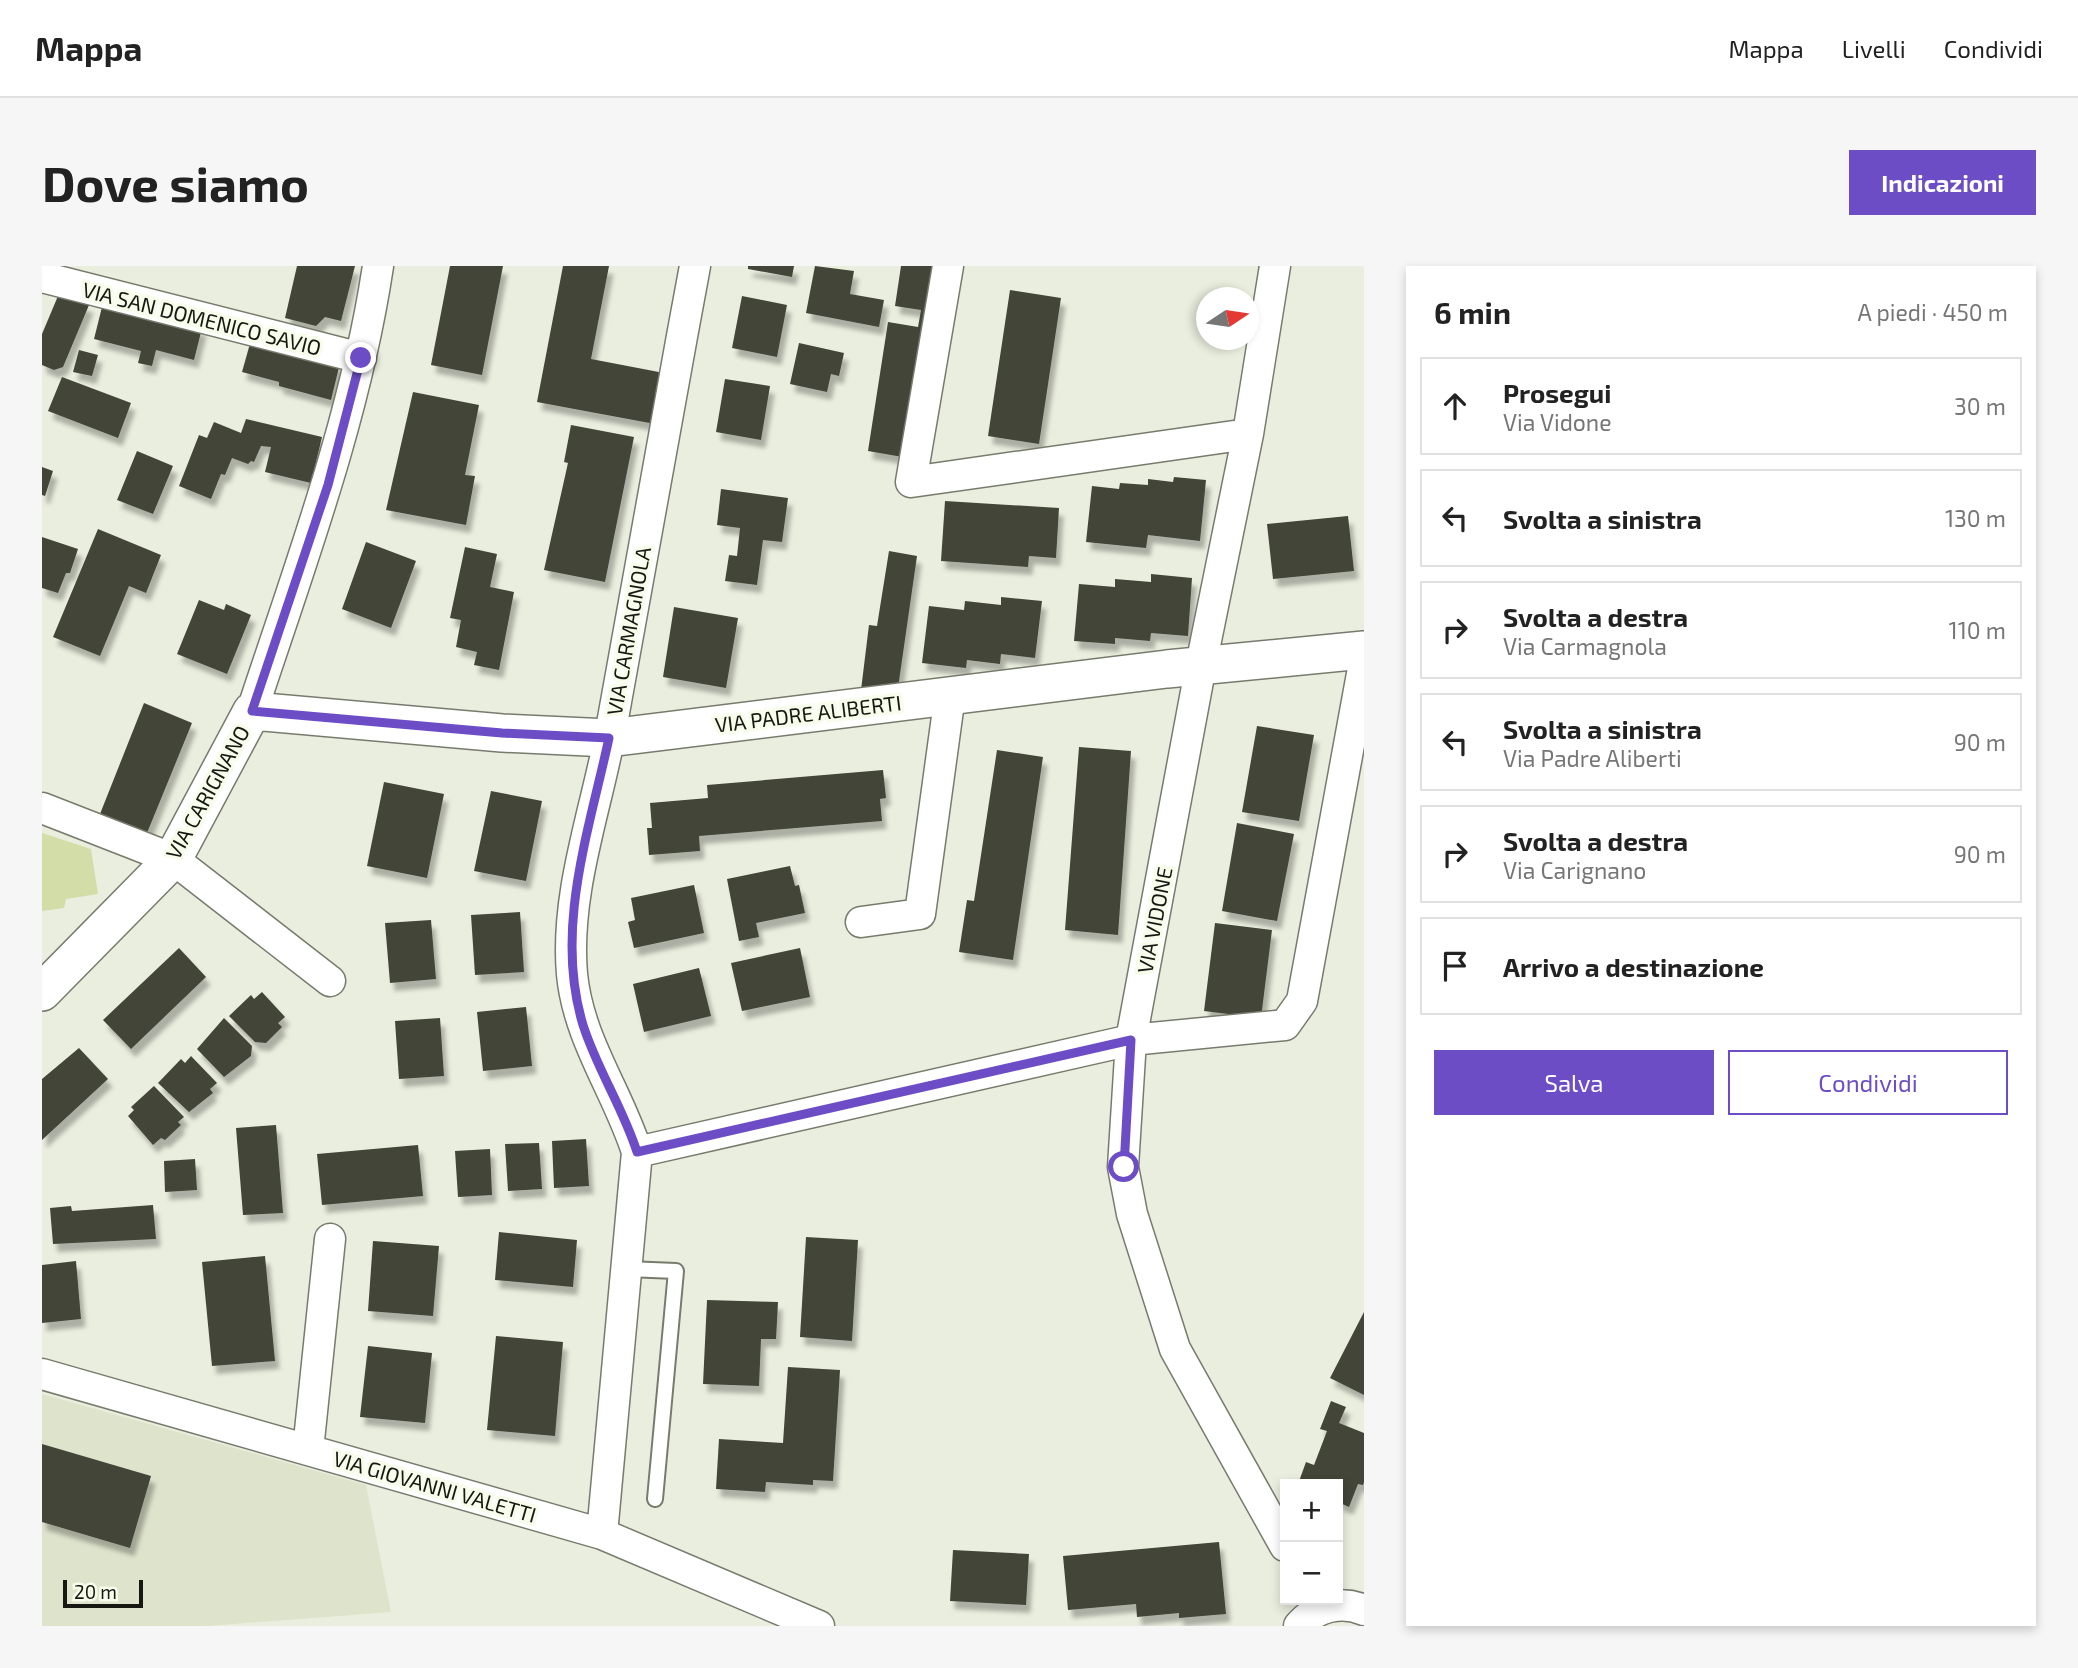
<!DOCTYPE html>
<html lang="it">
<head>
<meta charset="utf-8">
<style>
	body { margin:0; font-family:"Exo 2",sans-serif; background:#f6f6f6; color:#222 }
	.controls { position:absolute; right:21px; bottom:21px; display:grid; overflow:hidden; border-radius:0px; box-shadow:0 4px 10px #0003 }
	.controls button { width:63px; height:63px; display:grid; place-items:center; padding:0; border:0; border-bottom:2px solid #e0e0e0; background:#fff; color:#222; font:35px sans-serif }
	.compass { position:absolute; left:1154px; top:21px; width:63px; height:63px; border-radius:50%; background:#fff; box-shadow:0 4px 10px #0003; rotate:77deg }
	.scale { position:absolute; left:21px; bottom:18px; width:80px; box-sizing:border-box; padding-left:7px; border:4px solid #171812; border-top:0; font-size:19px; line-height:24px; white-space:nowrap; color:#171812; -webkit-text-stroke:5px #f8fceb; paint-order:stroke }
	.stop { position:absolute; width:21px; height:21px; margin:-16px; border:5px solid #6d4dc6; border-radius:50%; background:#fff }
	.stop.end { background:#6d4dc6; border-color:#fff; box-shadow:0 2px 7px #0008 }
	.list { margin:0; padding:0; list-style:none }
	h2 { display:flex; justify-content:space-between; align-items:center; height:91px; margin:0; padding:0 28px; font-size:30px }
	h2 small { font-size:23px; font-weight:400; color:#767676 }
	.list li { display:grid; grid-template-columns:46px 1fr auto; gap:21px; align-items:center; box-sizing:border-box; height:98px; margin:0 14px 14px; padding:0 14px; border:2px solid #e0e0e0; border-radius:0px }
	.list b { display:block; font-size:26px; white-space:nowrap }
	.list p { margin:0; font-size:23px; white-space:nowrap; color:#767676 }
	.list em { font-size:23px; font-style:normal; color:#767676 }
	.actions { display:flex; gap:14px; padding:21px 28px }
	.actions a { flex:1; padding:16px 0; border:2px solid #6d4dc6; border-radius:0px; text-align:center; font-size:24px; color:#6d4dc6 }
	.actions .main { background:#6d4dc6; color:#fff }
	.icon { flex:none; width:38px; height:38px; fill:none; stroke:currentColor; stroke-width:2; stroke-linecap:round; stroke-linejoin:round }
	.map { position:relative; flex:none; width:1322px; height:1360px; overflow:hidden; border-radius:0px }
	header { display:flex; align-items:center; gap:42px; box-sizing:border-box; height:98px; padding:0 35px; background:#fff; border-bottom:2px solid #e0e0e0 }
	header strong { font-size:33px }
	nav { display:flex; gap:38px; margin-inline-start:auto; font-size:24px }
	.intro { display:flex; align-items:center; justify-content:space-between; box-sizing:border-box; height:168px; padding:0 42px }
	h1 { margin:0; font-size:49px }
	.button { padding:18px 32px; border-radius:0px; background:#6d4dc6; color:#fff; font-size:24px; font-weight:700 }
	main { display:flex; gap:42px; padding:0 42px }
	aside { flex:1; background:#fff; border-radius:0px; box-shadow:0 4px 10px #0003 }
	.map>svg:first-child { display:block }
	.built { fill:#dee3cc }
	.green { fill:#d2dda8 }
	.building { fill:#424538; filter:url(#shadow) }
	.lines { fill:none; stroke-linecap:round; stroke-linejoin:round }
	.service-casing { stroke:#777b6d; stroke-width:18 }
	.minor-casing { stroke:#777b6d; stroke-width:33 }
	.tertiary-casing { stroke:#777b6d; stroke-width:40 }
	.service { stroke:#fff; stroke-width:14 }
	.minor { stroke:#fff; stroke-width:30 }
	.tertiary { stroke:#fff; stroke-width:37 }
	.route { stroke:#6d4dc6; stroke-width:9 }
	.labels { text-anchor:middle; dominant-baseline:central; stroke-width:7; stroke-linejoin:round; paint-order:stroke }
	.street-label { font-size:21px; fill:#171812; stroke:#f8fceb }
</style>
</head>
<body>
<header>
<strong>Mappa</strong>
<nav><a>Mappa</a><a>Livelli</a><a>Condividi</a></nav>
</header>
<div class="intro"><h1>Dove siamo</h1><a class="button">Indicazioni</a></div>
<main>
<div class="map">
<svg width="1322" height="1360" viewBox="0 0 1322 1360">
	<defs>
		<filter id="shadow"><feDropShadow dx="4.5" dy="8" stdDeviation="2" flood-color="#0004"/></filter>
	</defs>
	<rect width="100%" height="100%" fill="#eaeede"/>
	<path class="built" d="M0 1128 324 1219 349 1346 165 1360H0Z"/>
	<path class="green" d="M0 567 49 583 56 628 24 633 22 642 0 645Z"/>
	<path class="building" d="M255 0H313L299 55 283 51 274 60 243 52Z
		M408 0H461L440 109 389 99Z
		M521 0H567L549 93 622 107 613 158 495 136Z
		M706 0H752L750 11 706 3Z
		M773 0 812 5 808 28 842 34 837 61 764 47Z
		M859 0H901L872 193 826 185 846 56 876 61 879 44 853 40Z
		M968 24 1019 32 997 178 946 170Z
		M16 30 47 39 21 101 12 104 0 99V68Z
		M700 30 745 39 735 91 690 82Z
		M61 37 160 62 152 94 114 84 110 100 96 97 99 85 52 73Z
		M209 74 298 97 289 134 237 120V116L200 106Z
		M757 77 802 87 797 110 789 108 785 126 748 118Z
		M37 84 56 89 50 110 31 106Z
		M20 111 89 137 76 172 6 145Z
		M683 113 728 120 719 174 674 166Z
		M371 126 437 139 423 209 433 210 424 259 344 244Z
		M204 153 280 171 269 217 223 206 229 181 219 180 212 196 209 195 206 198 190 192 183 209 179 208 169 233 137 220 157 169 165 172 172 156 199 167Z
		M529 159 592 171 563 316 502 304 526 197 522 196Z
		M95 185 131 200 111 248 75 234Z
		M0 201 11 205 3 230 0 229Z
		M1132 211 1164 214 1158 275 1106 269 1104 282 1044 276 1050 220 1077 223 1078 217 1106 219V213L1131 216Z
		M679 223 746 232 740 276 721 274 715 319 683 315 687 289 695 290 698 262 675 259Z
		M903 235 1017 242 1014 292 987 290 986 301 899 295Z
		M1306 250 1312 305 1231 313 1225 258Z
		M56 263 119 289 104 327 87 320 58 390 11 371Z
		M0 271 36 283 28 307H24L16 327 0 322Z
		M324 276 374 295 349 362 300 343Z
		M423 281 455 288 448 321 472 326 457 404 432 399 435 386 414 381 419 354 408 352Z
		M847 285 875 290 856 422 819 424 827 359 835 360Z
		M1109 308 1150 312 1146 370 1109 367 1108 375 1073 372V378L1032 375 1037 318 1073 321V313L1109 316Z
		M959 331 1000 335 993 392 959 388 958 398 925 394 924 402 880 397 887 340 922 344 923 335 959 339Z
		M157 334 182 344 184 338 209 349 185 408 135 388Z
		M632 341 696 352 684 422 621 411Z
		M102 437 150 457 105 567 58 548Z
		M1215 460 1272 469 1257 555 1200 546Z
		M1037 481 1089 485 1076 669 1023 664Z
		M955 484 1001 491 971 694 917 686 925 634 932 635Z
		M841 504 844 532 838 533 840 555 657 570 658 585 607 589 605 562H610L608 537 666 532 665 519Z
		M342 516 402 528 385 612 325 600Z
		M449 525 500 535 484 615 432 605Z
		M1195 557 1252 568 1235 655 1180 645Z
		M748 600 753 620 757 619 763 647 714 657 717 671 697 675 685 613Z
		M652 619 662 667 592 682 586 656 593 654 589 632Z
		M478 646 482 706 433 709 429 649Z
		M389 654 394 713 348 717 343 657Z
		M1173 657 1230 664 1219 752 1162 745Z
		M137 682 164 711 89 783 61 754Z
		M758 682 768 731 700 745 689 697Z
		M657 702 669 750 602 766 591 718Z
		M220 726 243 751 236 757 240 761 224 777 213 776 187 750 209 729 212 733Z
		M484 741 490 800 441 805 435 746Z
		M182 752 210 780 209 790 182 811 155 783Z
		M398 752 402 810 357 813 353 755Z
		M37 782 66 813 0 874V813Z
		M149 790 175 817 168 823 171 827 147 846 116 817 139 793 143 797Z
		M112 820 142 851 136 856 139 859 123 874 119 872 111 879 86 850 92 844 89 841Z
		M234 859 241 947 201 949 194 862Z
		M544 873 547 920 512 922 510 875Z
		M497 877 500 923 466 925 463 878Z
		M376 879 381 930 280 939 275 888Z
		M448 883 450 929 416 931 413 885Z
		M153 893 155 924 123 926 122 895Z
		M111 939 114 973 11 978 8 942 29 940 30 945Z
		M457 966 535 974 531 1021 453 1014Z
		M764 971 816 974 810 1075 758 1071Z
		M331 975 397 980 391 1050 326 1045Z
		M223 990 233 1095 170 1100 160 996Z
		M34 995 39 1053 0 1057V999Z
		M665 1034 736 1036 734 1073H719L717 1120 661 1118Z
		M1322 1046V1129L1288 1112Z
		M454 1070 521 1076 513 1170 445 1164Z
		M326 1080 390 1087 383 1157 318 1151Z
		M746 1101 798 1104 791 1215 771 1214V1219L724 1216 723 1226 674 1223 677 1173 741 1177Z
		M1289 1135 1304 1141 1297 1157 1322 1167V1216L1321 1219 1316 1218 1307 1241 1296 1236V1218H1256L1264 1196 1272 1199 1285 1165 1278 1163Z
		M0 1178 109 1210 88 1282 0 1256Z
		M1177 1276 1184 1348 1137 1352V1347L1095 1351 1094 1338 1026 1344 1021 1290Z
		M911 1284 987 1288 984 1339 908 1335Z"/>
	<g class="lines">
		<g class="service-casing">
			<path id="service" d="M585 1003 634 1005 613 1233"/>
		</g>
		<g class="minor-casing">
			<path id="minor" d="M906 0 869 216 1206 168
				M1233 0 1206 168 1159 399 1089 774 1081 901 1090 948 1133 1083 1243 1280
				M0 11 319 92
				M210 445C258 299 313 153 336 0
				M0 542 131 593 288 715
				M819 656 878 648 908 429
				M595 886 1089 774 1243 759 1260 735 1322 397
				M0 1108 560 1268 777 1360
				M266 1184 288 973
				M560 1268 595 886C576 826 536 773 530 708 523 628 553 547 568 469 596 312 624 156 653 0
				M1257 1360C1273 1341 1299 1334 1322 1344"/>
		</g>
		<g class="tertiary-casing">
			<path id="tertiary" d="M0 726 131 593 210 445 460 467 567 472 1125 403 1322 384"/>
		</g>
		<use href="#service" class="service"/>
		<use href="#minor" class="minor"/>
		<use href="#tertiary" class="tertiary"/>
	</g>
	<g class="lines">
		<path class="route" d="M319 92 286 219 210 445 460 467 567 472C547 565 512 664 541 759 555 803 581 842 595 886L1089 774 1082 901"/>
	</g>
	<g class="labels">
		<g class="street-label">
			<text transform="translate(160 52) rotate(14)">VIA SAN DOMENICO SAVIO</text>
			<text transform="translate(586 365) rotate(-80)">VIA CARMAGNOLA</text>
			<text transform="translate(766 447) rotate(-7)">VIA PADRE ALIBERTI</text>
			<text transform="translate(165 526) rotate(-61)">VIA CARIGNANO</text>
			<text transform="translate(1112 654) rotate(-79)">VIA VIDONE</text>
			<text transform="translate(393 1220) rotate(16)">VIA GIOVANNI VALETTI</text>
		</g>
	</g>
</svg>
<div class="controls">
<button>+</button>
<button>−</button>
</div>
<svg class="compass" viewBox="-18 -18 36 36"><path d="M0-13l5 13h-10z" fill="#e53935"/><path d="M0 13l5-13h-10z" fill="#767676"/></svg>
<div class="scale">20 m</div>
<div class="stop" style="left:1082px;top:901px"></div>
<div class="stop end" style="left:319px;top:92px"></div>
</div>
<aside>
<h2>6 min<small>A piedi · 450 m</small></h2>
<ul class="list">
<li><svg class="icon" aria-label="ahead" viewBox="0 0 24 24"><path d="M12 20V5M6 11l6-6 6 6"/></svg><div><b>Prosegui</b><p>Via Vidone</p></div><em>30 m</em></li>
<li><svg class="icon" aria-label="left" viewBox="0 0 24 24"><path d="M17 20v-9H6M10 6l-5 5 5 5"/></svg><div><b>Svolta a sinistra</b></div><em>130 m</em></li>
<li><svg class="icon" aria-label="right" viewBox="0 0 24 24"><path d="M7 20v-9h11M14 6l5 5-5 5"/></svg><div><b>Svolta a destra</b><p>Via Carmagnola</p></div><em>110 m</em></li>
<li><svg class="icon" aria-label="left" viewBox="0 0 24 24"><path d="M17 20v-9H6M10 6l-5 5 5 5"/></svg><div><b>Svolta a sinistra</b><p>Via Padre Aliberti</p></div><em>90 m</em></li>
<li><svg class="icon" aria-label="right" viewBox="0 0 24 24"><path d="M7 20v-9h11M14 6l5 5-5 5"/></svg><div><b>Svolta a destra</b><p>Via Carignano</p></div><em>90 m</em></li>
<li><svg class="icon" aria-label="arrive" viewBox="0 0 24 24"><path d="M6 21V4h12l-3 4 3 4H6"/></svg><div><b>Arrivo a destinazione</b></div></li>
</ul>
<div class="actions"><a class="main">Salva</a><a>Condividi</a></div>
</aside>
</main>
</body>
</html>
